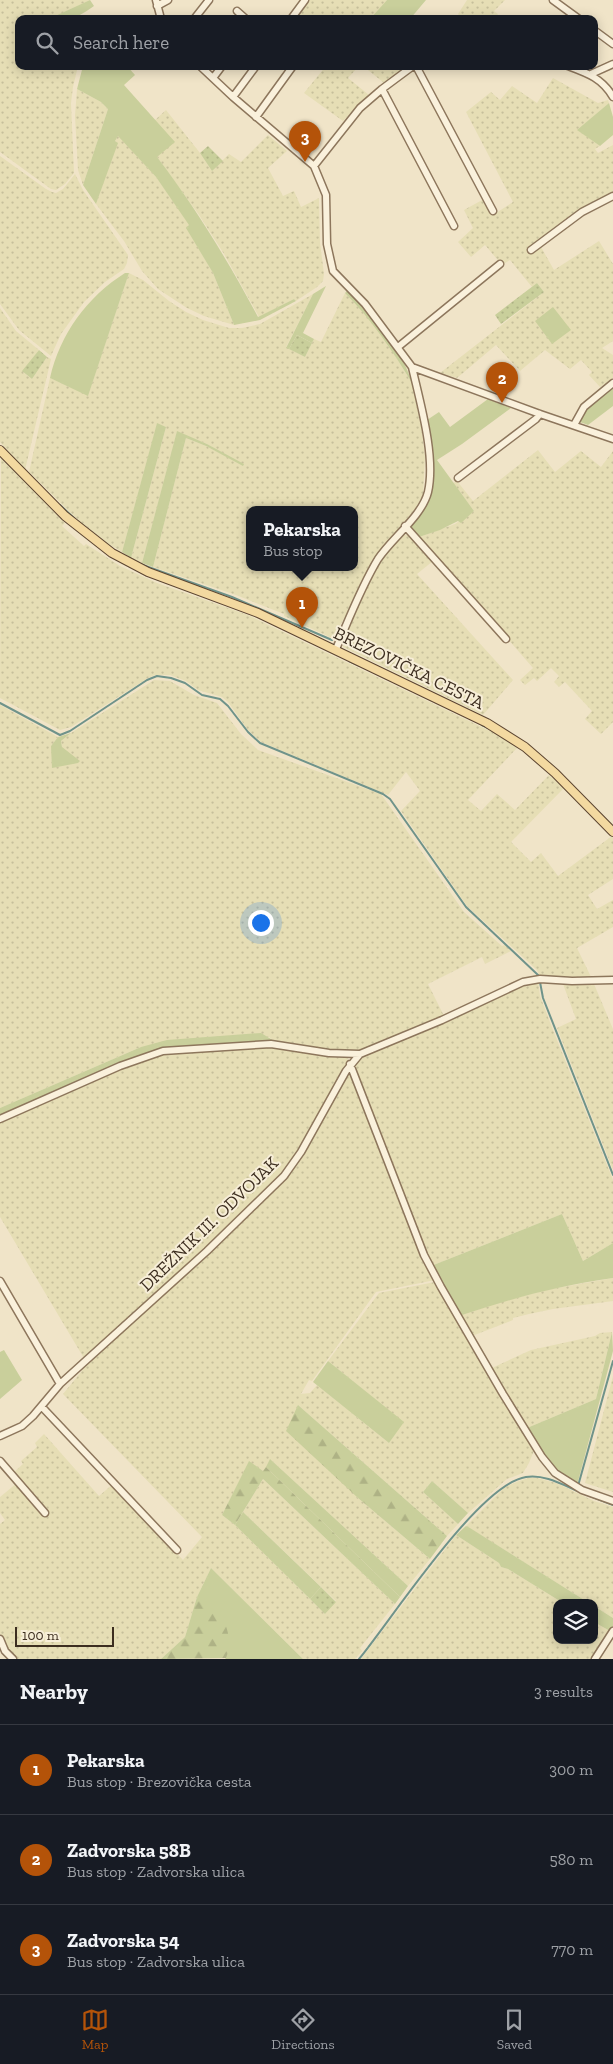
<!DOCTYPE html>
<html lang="en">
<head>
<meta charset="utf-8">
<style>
	body { margin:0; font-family:"Zilla Slab",serif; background:#242831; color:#f1f3f6 }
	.controls { position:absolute; right:15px; bottom:15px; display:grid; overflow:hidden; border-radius:10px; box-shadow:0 2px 12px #0003 }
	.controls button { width:45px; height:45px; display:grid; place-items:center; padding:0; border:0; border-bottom:1px solid #363941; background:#171b24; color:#f1f3f6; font:25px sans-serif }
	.scale { position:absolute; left:15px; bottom:12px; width:99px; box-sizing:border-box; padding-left:5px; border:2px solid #3d2e20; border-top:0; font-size:14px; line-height:18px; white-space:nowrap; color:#3d2e20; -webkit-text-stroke:4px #f7eed8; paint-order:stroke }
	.you { position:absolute; left:260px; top:922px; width:18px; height:18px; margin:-12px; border:4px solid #fff; border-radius:50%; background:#1a73e8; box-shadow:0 0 0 8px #1a73e833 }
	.badge { display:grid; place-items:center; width:32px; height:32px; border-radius:50%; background:#b45309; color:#fff; font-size:16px; font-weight:700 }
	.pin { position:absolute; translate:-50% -41px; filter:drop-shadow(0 1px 2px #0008) }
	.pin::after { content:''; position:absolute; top:26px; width:18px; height:15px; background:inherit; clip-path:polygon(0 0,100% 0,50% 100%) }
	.popup { position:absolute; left:246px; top:506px; width:112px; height:65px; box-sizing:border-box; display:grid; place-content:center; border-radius:10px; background:#171b24; filter:drop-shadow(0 1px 4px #0005); font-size:16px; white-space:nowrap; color:#9ea1a6 }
	.popup b { font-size:19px; color:#f1f3f6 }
	.popup::after { content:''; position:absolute; left:50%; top:100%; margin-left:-10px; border:10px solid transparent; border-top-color:#171b24 }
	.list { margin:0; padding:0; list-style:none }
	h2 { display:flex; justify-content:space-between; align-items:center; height:65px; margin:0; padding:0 20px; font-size:21px }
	h2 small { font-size:16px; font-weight:400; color:#9ea1a6 }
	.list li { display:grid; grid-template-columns:32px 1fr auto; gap:15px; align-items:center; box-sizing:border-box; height:90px; padding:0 20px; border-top:1px solid #363941 }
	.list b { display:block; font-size:19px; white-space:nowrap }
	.list p { margin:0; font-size:16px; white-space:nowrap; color:#9ea1a6 }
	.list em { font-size:16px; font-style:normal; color:#9ea1a6 }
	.icon { flex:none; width:28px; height:28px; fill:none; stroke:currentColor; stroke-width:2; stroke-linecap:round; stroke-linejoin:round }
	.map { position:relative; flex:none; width:613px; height:1659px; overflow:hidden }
	.search { position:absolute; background:#171b24; box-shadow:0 2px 12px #0003; left:15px; right:15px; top:15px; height:55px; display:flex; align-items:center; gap:12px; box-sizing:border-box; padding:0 18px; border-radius:10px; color:#9ea1a6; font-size:19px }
	.sheet { height:335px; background:#171b24 }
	nav { display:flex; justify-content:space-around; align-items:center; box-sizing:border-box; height:70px; border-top:1px solid #363941; background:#171b24; font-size:14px; color:#9ea1a6 }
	nav a { display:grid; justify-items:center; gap:2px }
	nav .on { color:#b45309 }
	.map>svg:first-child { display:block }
	.farmland { fill:url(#farmland-dots); fill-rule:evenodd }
	.grass { fill:#c9cf9b }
	.forest { fill:url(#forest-firs) }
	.garden { fill:url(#garden-dots) }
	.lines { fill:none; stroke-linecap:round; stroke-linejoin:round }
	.stream { stroke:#6f938a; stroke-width:2 }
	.minor-casing { stroke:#8d765c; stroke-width:9 }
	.major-casing { stroke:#5b4430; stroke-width:10 }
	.minor { stroke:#faf1dc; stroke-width:6 }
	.major { stroke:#f3d9a0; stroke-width:8 }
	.labels { text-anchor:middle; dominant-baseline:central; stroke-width:4; stroke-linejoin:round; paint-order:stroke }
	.street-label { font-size:18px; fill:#3d2e20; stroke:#f7eed8 }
</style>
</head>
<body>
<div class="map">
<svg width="613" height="1659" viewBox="0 0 613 1659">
	<defs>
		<pattern id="farmland-dots" width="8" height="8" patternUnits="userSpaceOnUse" patternTransform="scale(1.25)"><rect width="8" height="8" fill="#e6deb5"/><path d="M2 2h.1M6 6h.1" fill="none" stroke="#c6bf9b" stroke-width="1.8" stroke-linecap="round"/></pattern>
		<pattern id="forest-firs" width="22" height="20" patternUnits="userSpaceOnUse" patternTransform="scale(1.25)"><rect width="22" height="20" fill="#c9cf9b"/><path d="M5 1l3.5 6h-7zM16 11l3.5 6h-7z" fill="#aeb285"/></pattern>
		<pattern id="garden-dots" width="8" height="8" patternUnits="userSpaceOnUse" patternTransform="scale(1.25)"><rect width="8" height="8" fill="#c9cf9b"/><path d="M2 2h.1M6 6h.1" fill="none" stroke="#aeb285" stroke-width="1.8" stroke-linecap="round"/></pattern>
	</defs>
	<rect width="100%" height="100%" fill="#f0e4c8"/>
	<path class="farmland" d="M0 0H90L54 17 56 19H19V66H78L73 87 71 103 74 173 65 184 56 190 51 189 0 152Z
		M309 0H387L372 19H298L296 17Z
		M467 0H505L494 11 498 14 495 19H462L458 14Z
		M326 66H359L348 78 369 95 343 121 304 93Z
		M363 66H407L384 83Z
		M553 78 598 103 608 100 609 103 578 130 600 146 595 149 598 153 613 145V192L595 202 530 248 533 253 541 247 554 270 599 241 613 264V341L602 348 613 355V378L600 387 589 375 592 372 581 360 570 369 545 350 520 371 496 345 457 378 440 373 544 292 537 283 532 287 510 260 502 265 485 245 471 257 458 242 473 228 464 210 484 199 493 215 513 202 466 112 491 92 500 100 512 86 537 103Z
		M77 89 101 102 108 109 83 185 78 170 75 116Z
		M166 110 200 153 212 171 229 154 241 162 268 135 287 151 268 168 283 196 294 191 301 207 319 198 320 243 324 274 323 281 317 287 296 301 294 299 259 317 224 254 199 215 157 157 155 120Z
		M118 135 156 177 190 225 187 228 213 273 234 325 204 316 187 308 158 289 142 271 124 241 96 204 117 143 115 141Z
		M0 156 46 189 52 192 56 193 63 189 75 174 83 190 128 255 127 263 124 269 105 282 84 302 61 334 51 356 19 330 0 304Z
		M129 273 143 280 169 301 186 312 203 320 229 328H242L260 324 313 294 286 347 305 357 314 339 321 342 345 293 366 314 386 341 412 383 421 426 425 457 423 495 415 509 375 558 350 609 332 638 284 616V614L236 595 153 567 186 438 206 446 243 465 207 444 177 432 142 563 131 558 166 427 157 424 122 552 107 543 79 521 29 472 50 378 88 395ZM250 509H354V567H250Z
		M0 308 16 331 39 350 23 372 32 379 47 357 51 359 25 470 0 442Z
		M538 450 555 472 581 451 601 467 613 451V722L601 734 585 719 592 711 565 682 559 687 554 682 559 676 551 668 537 681 534 678 525 685 520 680 533 668 419 537 455 524 474 511 453 483 457 481 473 501Z
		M1 458 65 523 62 526 84 546 86 544 120 566 157 583 248 615 490 731 491 730 517 748 468 800 481 811 497 794 515 810 549 775 564 788 511 842 531 862 541 853 558 876 612 836 613 838V879L588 895 597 909 613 900V927L577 948 592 979 540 976 537 970 467 906 401 811 420 791 406 772 388 795 261 742 248 730 228 702 222 697 198 690 186 681 170 675H155L148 678 71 727 60 730 0 698Z
		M403 534 412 537 433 561 417 574 513 680 483 715 343 647 344 638 368 584 379 563Z
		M154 680 170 681 194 695 217 703 241 734 258 750 381 794 464 912 502 946 505 945 511 951 485 964 482 957 428 984 444 1016 357 1052 329 1051 276 1042 269 1037 141 1047 0 1108V705L58 737 51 746 62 747 61 741 71 733Z
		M538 981 540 996 553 1030 613 1180V1243L583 1261 562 1214 431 1266 353 1065 362 1056 528 983Z
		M563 984H594L613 1029V1170L557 1028 576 1019Z
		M270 1047 347 1057 349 1062 300 1149 283 1173 251 1205 107 1337 85 1360 0 1217V1121L121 1069 162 1054Z
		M348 1072 351 1074 435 1280 376 1292 312 1381 309 1380 301 1394 310 1393 317 1385 389 1443 403 1422 328 1361 379 1293 435 1282 535 1448 529 1463 523 1473 507 1479 468 1513 432 1481 423 1492 458 1524 447 1536 298 1405 358 1498 430 1559 408 1586 271 1460 264 1472 249 1462 222 1515 235 1525 325 1614 336 1601 243 1512 263 1479 395 1604 360 1648 362 1651 355 1659H303L211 1568 197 1597 185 1637 161 1659H17L5 1646 0 1633V1524L5 1520 0 1513V1497L17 1483 13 1473 23 1464 21 1461 37 1447 35 1443 44 1434 99 1496 113 1484 183 1560 202 1537 63 1394 95 1355 275 1189Z
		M613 1278V1301L553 1309 529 1314 513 1318V1320L472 1336 459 1316 503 1301 551 1289Z
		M612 1332 596 1399 527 1428 492 1369 494 1367 531 1350 595 1336 600 1333Z
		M613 1376V1492L585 1483Z
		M529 1478H537L556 1483 594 1501 613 1507V1618L594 1606V1603H589L466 1526 505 1487 519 1481Z
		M456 1535 499 1563 501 1567 508 1569 563 1603H557V1640H594V1622L610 1631 592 1659H361Z"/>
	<path class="grass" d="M90 0 94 6C81 15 68 24 53 17Z
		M387 0H426L410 19 371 18Z
		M83 66H127L135 75 124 85 175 142 157 157C196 208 228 261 258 317L294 299 296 301 260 320 234 325 213 273 186 228 189 225 156 177 118 136 115 141 118 143 96 204 83 185 108 109 101 102 77 89Z
		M609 103 613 117V135L600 146 577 130Z
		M125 273H129L88 396 50 378C60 334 87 297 125 273Z
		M326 286 303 333 314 339 312 343 297 335 289 349 286 348 313 294Z
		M347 291C372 314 402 349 412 383 392 350 372 320 345 293Z
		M553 307 571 330 552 344 535 321Z
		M613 386V406L588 425 580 422 588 407Z
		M488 399 511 408 462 444 437 460 474 511 461 523 458 521 440 530 419 537 411 529V525L428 502 432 488 427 420 439 412 450 427Z
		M157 423 166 427 131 558 122 552Z
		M177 431 207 444 244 464 243 466 206 446 186 438 153 567 142 563Z
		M71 733 61 741 62 747 80 761 78 763 52 768 51 746 58 737Z
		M261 1033 276 1042 177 1047 119 1065 0 1116V1108L141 1047 167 1040Z
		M562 1214 583 1261 613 1243V1278C560 1285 510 1299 459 1316L431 1266Z
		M612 1332 613 1351 577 1485C551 1470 542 1453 527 1428L596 1399Z
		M4 1350 22 1380 0 1399V1352Z
		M328 1361 404 1422 389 1443 313 1382Z
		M270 1459 408 1586 400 1597 266 1467Z
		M432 1481 468 1513 458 1524 423 1492Z
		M243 1512 321 1587 310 1599 235 1525Z
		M466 1526 470 1528 589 1603H563L508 1569 501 1567 499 1563 456 1535Z
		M211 1568 303 1659H225L226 1658 197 1597Z
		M594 1606 613 1618V1627L610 1631 594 1622Z"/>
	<path class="forest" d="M298 1405 447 1536 430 1559 358 1498 286 1431Z
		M249 1461 263 1471 266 1467 400 1597 395 1604 263 1479 235 1525 222 1515Z
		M197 1597C202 1600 209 1603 214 1607 227 1619 233 1642 226 1658L161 1659 185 1637Z"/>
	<path class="garden" d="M208 146 223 161 212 171 200 153Z
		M537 283 544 292 501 324 495 315Z
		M297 335 312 343 305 357 289 349Z
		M39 350 47 357 32 379 22 371Z
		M321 1587 336 1602 325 1614 310 1599Z"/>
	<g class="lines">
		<path class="stream" d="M60 505 75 519
			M140 564 232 597 332 640 336 636
			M349 661 360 666
			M0 703 60 735 70 731 147 680 157 676 171 678 185 683 202 695 220 699 228 706 248 732 260 743 383 794 390 799 466 907 538 975
			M482 725 488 728
			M540 982 543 998 613 1175
			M578 1486 613 1361
			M585 1494 613 1505
			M359 1659C392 1619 479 1484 526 1477 545 1474 563 1485 580 1492"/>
		<g class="minor-casing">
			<path id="minor" d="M156 0 161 19
				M553 0 579 19
				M157 6 168 0
				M237 11 246 19
				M194 19 209 0
				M291 19 305 0
				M594 30 613 44
				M200 66 233 97 314 166 326 195 327 244 333 271 365 304 412 367 540 414 613 439
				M416 66 493 211
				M568 66C587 73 602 78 613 97
				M591 74 613 64
				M213 78 222 66
				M382 89 454 226
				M233 97 256 66
				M256 117 293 66
				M314 166 360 108 382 89 413 66
				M531 250 582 212 613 196
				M398 347 500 264
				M574 425 584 407 613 383
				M458 478 536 419 540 414
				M405 526 506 639
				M336 649C349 619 361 587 378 559 392 538 422 516 428 492 436 457 420 402 412 367
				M350 1064 424 1255 441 1287 503 1394 542 1457 555 1473 582 1490 613 1501
				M0 1119 120 1066 163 1051 271 1044 329 1053 360 1054
				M0 1281 60 1384
				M42 1407 177 1550
				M0 1436 22 1426 33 1416 60 1384 207 1251 284 1176 301 1152 346 1071 360 1054 442 1020 523 982 540 979 572 981 613 980
				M0 1461 45 1513
				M0 1639 5 1651 13 1659
				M595 1659 613 1631"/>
		</g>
		<g class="major-casing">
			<path id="major" d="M0 450 65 516 112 553 148 572 258 613 487 723 525 747 555 773 613 832"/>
		</g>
		<use href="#minor" class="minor"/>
		<use href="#major" class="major"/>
	</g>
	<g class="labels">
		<g class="street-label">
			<text transform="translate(409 668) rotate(26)">BREZOVIČKA CESTA</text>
			<text transform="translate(209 1224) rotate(-44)">DREŽNIK III. ODVOJAK</text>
		</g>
	</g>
</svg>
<div class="controls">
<button><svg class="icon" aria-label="layers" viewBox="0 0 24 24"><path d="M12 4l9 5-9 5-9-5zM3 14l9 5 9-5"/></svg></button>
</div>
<div class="scale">100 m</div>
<div class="you"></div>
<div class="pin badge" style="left:302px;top:628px">1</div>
<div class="popup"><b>Pekarska</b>Bus stop</div>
<div class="pin badge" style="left:502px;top:403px">2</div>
<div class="pin badge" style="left:305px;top:162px">3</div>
<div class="search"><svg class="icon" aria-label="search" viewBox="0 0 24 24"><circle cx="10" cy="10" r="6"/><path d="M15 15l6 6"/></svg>Search here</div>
</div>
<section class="sheet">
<h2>Nearby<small>3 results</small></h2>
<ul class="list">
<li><span class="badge">1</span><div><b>Pekarska</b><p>Bus stop · Brezovička cesta</p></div><em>300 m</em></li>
<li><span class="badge">2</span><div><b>Zadvorska 58B</b><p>Bus stop · Zadvorska ulica</p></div><em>580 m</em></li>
<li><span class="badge">3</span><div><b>Zadvorska 54</b><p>Bus stop · Zadvorska ulica</p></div><em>770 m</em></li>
</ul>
</section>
<nav>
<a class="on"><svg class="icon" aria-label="map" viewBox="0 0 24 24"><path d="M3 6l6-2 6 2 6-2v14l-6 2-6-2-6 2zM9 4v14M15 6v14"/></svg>Map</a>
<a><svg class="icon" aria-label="directions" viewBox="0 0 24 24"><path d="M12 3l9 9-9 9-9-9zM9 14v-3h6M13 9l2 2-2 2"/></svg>Directions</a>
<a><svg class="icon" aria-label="saved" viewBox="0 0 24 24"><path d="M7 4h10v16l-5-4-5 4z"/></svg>Saved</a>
</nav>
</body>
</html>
